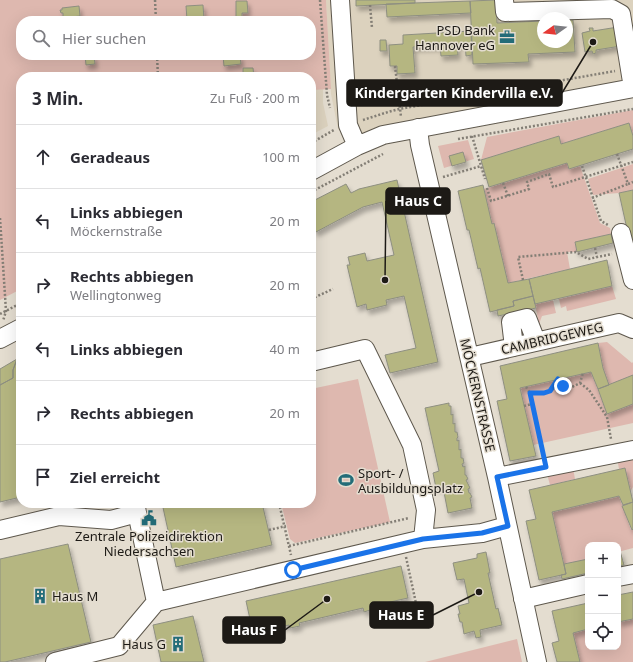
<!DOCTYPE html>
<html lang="de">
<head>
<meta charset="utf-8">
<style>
	body { margin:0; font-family:"Noto Sans",sans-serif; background:#f2f2f3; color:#2b2b33 }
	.controls { position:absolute; right:12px; bottom:12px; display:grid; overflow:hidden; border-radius:8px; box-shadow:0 4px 16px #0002 }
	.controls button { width:36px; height:36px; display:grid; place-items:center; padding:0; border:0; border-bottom:1px solid #e1e1e2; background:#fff; color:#2b2b33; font:20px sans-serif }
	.compass { position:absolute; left:537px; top:12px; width:36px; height:36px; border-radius:50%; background:#fff; box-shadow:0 4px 16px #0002; rotate:255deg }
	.stop { position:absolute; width:12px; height:12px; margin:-9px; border:3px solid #1a73e8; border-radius:50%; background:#fff }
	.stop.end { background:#1a73e8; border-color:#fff; box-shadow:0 1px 4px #0008 }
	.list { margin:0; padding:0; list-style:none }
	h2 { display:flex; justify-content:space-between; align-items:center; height:52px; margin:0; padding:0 16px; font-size:17px }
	h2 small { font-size:13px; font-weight:400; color:#7c7c81 }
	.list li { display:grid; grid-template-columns:26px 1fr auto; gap:12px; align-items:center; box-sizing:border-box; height:64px; padding:0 16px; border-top:1px solid #e1e1e2 }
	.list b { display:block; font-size:15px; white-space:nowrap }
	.list p { margin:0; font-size:13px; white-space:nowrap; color:#7c7c81 }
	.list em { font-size:13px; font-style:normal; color:#7c7c81 }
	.icon { flex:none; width:22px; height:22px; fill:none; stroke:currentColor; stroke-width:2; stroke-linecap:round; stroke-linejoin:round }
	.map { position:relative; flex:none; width:633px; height:662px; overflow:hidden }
	.search { position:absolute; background:#fff; box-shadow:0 4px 16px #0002; left:16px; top:16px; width:300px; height:44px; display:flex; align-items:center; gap:10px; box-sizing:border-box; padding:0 14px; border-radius:16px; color:#7c7c81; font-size:15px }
	.panel { position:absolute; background:#fff; box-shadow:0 4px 16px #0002; left:16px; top:72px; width:300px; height:436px; border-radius:16px }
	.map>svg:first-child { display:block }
	.built { fill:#dcd2be; fill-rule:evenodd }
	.green { fill:#deb8af; fill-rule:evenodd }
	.building { fill:#b5b681; stroke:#8e8f81; filter:url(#shadow) }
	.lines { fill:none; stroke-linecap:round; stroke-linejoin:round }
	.minor-casing { stroke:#5e584d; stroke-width:20 }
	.path { stroke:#837e75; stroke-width:2.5; stroke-dasharray:2 2; stroke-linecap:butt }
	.minor { stroke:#fff; stroke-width:18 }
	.route { stroke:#1a73e8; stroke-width:5 }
	.labels { text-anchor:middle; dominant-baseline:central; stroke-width:3; stroke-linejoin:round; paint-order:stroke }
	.poi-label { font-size:13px; fill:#1d1a16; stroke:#e4ddd0; text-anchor:end }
	.street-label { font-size:13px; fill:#1d1a16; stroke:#e4ddd0 }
	.leader { fill:none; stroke:#1d1a16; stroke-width:1.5 }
	.callout-dot { fill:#1d1a16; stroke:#e4ddd0; stroke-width:1.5 }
	.callout { fill:#1d1a16; stroke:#1d1a16; stroke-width:1.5 }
	.callout-label { font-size:14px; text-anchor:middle; font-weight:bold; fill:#fff }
</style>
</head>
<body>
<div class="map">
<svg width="633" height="662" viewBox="0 0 633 662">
	<defs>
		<filter id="shadow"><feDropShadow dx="2.5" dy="4.5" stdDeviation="2" flood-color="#0004"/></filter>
	</defs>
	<rect width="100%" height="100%" fill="#e4ddd0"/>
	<path class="built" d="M326 0H633V88L357 146 338 129 331 94ZM543 18H567V42H543Z
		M311 89H323V103L328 126 311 135Z"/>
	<path class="green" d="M0 0H326L331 89 311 90V77H21V289L0 300ZM21 21H311V55H21Z
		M633 110V136L629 123 561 144 559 136 481 160 487 137Z
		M468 140 474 159 444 168 438 146Z
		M567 163 569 169 580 166 600 223 610 228 611 234 575 242 577 252H567L570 269 508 283 494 224H492L484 189Z
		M633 164V190L619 193 593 195 588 179Z
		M612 286 616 299 567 311 566 306 561 308 559 299Z
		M553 300 556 313 542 316 539 324 535 304Z
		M607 342 632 363 633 362V375L609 385 603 368 598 343Z
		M591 372 607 413 633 404V423L533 445 520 388Z
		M358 379 390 522 295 543 290 539 281 503H311V389Z
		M633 456V487L630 492 624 468 619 469 617 458Z
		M573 468 575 479 550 485 547 474Z
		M619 496 631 530 633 529V548L618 552V545H588V559L564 564 552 512Z
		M633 619V662H580L573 633 588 629V647H618V622Z
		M517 639 522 662H425Z"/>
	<path class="building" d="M356 0H415V3L356 6Z
		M496 0 497 23 543 21V42H567V20H573L575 52 528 54 529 62 473 64 470 1Z
		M236 1H247L248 13H242V19H236Z
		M470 1 471 13 387 17 386 4Z
		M203 5 204 19 187 20 186 6Z
		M79 6 80 16 63 18V13H61L60 10H62V8Z
		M618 27 621 46 596 50V53L593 54 592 51 585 52 582 33 590 31 589 28H593V31Z
		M471 31 472 55 466 56 465 43 457 44 458 55 441 56 440 46 413 47 415 73 397 74V66H390L389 45 403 44V35Z
		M380 40H386L387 51H380Z
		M85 55H94L95 64 86 65Z
		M240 55 241 64 224 66 223 56Z
		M243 68H253L254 77H243Z
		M99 73V77H86V74Z
		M629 123 633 136V149L569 169 567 163 489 187 481 160 559 136 561 144Z
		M463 152 466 162 452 166 449 156Z
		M397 180 438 362 390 373 385 355 416 348 404 296 386 300 387 305 367 310 366 304 357 307 347 265H350L348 257 365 253 367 261 394 255 382 202 363 207 316 232 311 223V202L346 184 351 193 359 189Z
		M483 185 492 224 494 223 508 283 529 279 533 296 513 301 514 306 490 312 480 268 478 269 469 230H467L458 191Z
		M633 190V256L619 193Z
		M611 234 613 243 577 252 575 242Z
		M607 260 612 286 535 304 529 279Z
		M533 296 536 308 498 316 497 310 514 306 513 301Z
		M598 343 603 368 609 385 598 389 591 372 520 388 536 456 510 461 497 401 507 399 500 366Z
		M21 354V497L0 502V385L13 378V370L17 359Z
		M17 359 13 370V378L0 385V369Z
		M633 375V404L607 414 598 389Z
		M449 403V406H451V415L453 414V424L455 423V432H457L458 437 457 438V441L459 440V450L461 449V458H463L464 463 462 464 463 467 465 466V475H466L468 479 466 480 470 488 468 489 469 493H470L472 497 470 498 472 508 448 513 443 487 436 488 433 473 439 471 425 408Z
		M625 468 633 502 623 505 619 496 552 512 566 574 539 580 526 521 536 519 529 490Z
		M633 502V529L632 530 622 506Z
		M162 503H262L272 545 176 567Z
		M68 544 91 642 5 662H0V559Z
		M620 551 624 565 618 566V552Z
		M486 552 490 573H488L496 609 498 608 502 625 480 630 481 637 476 638 474 631 464 634 462 622H460L458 614H460L458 606 469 603 464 579 457 580 453 563 477 558V554Z
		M588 559V573L562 579 561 575 566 574 564 564Z
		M401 566 408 598 372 606 373 609 364 612 363 608 299 623 300 626 290 628 289 625 253 633 246 601Z
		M633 592V619L618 622V595Z
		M588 603V629L573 633 580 662H557L552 643 559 641 552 611Z
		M193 616 204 662H161L153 625Z"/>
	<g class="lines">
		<g class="minor-casing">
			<path id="minor" d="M340 0 348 125 357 146
				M504 0 505 12 612 9 621 14 633 88
				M418 128 420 145 497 477 537 662
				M311 171 357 146 383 135 633 88
				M621 233 633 280
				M0 339 21 328
				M514 347 511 322 527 318 536 341
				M470 357 619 323 633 329
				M311 362 365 349 412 445 426 510 423 539
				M497 477 633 450
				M135 503 156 602 423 539 482 533 507 526
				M0 530 59 516 111 520 137 513
				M618 577 633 574
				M523 599 588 584
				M55 662 119 646 156 602"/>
		</g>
		<path class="path" d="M155 0 156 21
			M320 0 327 95 330 108
			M370 5 372 28
			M157 55 158 77
			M395 66 401 117
			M363 120 388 112 399 109 615 71
			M472 136 485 179
			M458 139 633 109
			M311 143 334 130
			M617 154 628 184 633 182
			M582 166 601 221 608 225
			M443 177 481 166
			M503 183 508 196
			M487 188 491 201 529 189 527 182 549 174 553 187 633 162
			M311 192 383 154
			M592 198 628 184
			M0 218 6 311 3 321
			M595 248 597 257
			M523 280 518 257 576 252 588 259 612 254
			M311 299 333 289
			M0 314 21 303
			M580 383 589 390 607 417 611 439
			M526 387 530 393H544L550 391 558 379 563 386 572 387 580 383 583 373
			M530 393 543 453
			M524 406 532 404
			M279 503 291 555
			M263 504 269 503
			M269 530 286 526
			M289 546 409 518
			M406 557 417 608"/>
		<use href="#minor" class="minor"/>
	</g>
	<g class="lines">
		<path class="route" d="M293 570 423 539 482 533 508 526 497 477 546 467 530 393H544L550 391 558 379 563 386"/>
	</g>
	<defs>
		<g id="office-bare" transform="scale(1.2)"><path d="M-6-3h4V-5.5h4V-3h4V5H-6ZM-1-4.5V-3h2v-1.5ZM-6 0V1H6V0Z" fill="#236c78" stroke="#e4ddd0" stroke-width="2.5" paint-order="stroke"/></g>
		<g id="stadium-bare" transform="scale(1.2)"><path d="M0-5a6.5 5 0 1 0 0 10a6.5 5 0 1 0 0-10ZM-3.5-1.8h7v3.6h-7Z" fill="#236c78" stroke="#e4ddd0" stroke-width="2.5" paint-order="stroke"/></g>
		<g id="civic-bare" transform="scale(1.2)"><path d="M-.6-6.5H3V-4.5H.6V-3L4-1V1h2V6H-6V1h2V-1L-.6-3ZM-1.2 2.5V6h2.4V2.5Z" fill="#236c78" stroke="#e4ddd0" stroke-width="2.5" paint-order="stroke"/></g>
		<g id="building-bare" transform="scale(1.2)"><path d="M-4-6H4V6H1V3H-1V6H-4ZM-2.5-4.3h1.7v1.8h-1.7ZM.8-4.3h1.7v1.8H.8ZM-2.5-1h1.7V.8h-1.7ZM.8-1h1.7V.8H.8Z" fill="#236c78" stroke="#e4ddd0" stroke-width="2.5" paint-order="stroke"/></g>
	</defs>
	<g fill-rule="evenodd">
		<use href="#office-bare" x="507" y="37"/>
		<use href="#stadium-bare" x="346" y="480"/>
		<use href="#civic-bare" x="149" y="518"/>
		<use href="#building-bare" x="40" y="596"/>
		<use href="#building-bare" x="178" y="644"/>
	</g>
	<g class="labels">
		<g class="poi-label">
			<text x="495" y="30">PSD Bank<tspan x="495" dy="15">Hannover eG</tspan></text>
			<text x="358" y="473" text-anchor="start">Sport- /<tspan x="358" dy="15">Ausbildungsplatz</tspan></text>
			<text x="149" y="536" text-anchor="middle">Zentrale Polizeidirektion<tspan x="149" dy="15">Niedersachsen</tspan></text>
			<text x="52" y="596" text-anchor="start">Haus M</text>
			<text x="166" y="644">Haus G</text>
		</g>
		<g class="street-label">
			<text transform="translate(552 338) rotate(-13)">CAMBRIDGEWEG</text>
			<text transform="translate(478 395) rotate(77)">MÖCKERNSTRASSE</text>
		</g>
	</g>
	<path class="leader" d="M593 42L562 93M385 280L386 201M479 592L433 615M327 599L285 630"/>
	<g class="callout-dot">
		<circle cx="593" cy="42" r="4"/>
		<circle cx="385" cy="280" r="4"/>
		<circle cx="479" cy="592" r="4"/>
		<circle cx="327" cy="599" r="4"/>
	</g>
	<g class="callout">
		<rect x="347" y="80" width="215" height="26" rx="4"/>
		<rect x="386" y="188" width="64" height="26" rx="4"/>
		<rect x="370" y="602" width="63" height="26" rx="4"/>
		<rect x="223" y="617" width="62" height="26" rx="4"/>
	</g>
	<g class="callout-label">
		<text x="454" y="98">Kindergarten Kindervilla e.V.</text>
		<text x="418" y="206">Haus C</text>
		<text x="401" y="620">Haus E</text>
		<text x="254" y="635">Haus F</text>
	</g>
</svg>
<div class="controls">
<button>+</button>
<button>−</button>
<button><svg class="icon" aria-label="locate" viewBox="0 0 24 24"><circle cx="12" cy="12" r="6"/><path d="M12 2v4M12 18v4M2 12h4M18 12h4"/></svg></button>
</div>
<svg class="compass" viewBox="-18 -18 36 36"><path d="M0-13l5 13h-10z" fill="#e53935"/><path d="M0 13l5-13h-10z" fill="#7c7c81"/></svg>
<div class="stop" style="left:293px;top:570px"></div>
<div class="stop end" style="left:563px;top:386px"></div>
<div class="search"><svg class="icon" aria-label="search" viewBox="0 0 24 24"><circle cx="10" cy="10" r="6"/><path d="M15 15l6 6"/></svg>Hier suchen</div>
<section class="panel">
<h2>3 Min.<small>Zu Fuß · 200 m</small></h2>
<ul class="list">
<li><svg class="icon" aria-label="ahead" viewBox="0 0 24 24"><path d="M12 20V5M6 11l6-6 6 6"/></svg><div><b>Geradeaus</b></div><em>100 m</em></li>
<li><svg class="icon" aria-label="left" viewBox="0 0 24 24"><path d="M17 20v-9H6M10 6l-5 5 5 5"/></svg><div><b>Links abbiegen</b><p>Möckernstraße</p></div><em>20 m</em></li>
<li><svg class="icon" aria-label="right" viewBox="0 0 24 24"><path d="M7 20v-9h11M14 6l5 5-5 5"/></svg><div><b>Rechts abbiegen</b><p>Wellingtonweg</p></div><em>20 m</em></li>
<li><svg class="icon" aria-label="left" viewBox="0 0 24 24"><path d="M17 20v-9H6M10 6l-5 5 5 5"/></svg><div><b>Links abbiegen</b></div><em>40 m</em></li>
<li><svg class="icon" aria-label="right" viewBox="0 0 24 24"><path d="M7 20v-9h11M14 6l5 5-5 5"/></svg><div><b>Rechts abbiegen</b></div><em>20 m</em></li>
<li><svg class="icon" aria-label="arrive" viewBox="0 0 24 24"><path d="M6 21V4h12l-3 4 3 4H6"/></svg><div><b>Ziel erreicht</b></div></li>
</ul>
</section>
</div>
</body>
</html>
